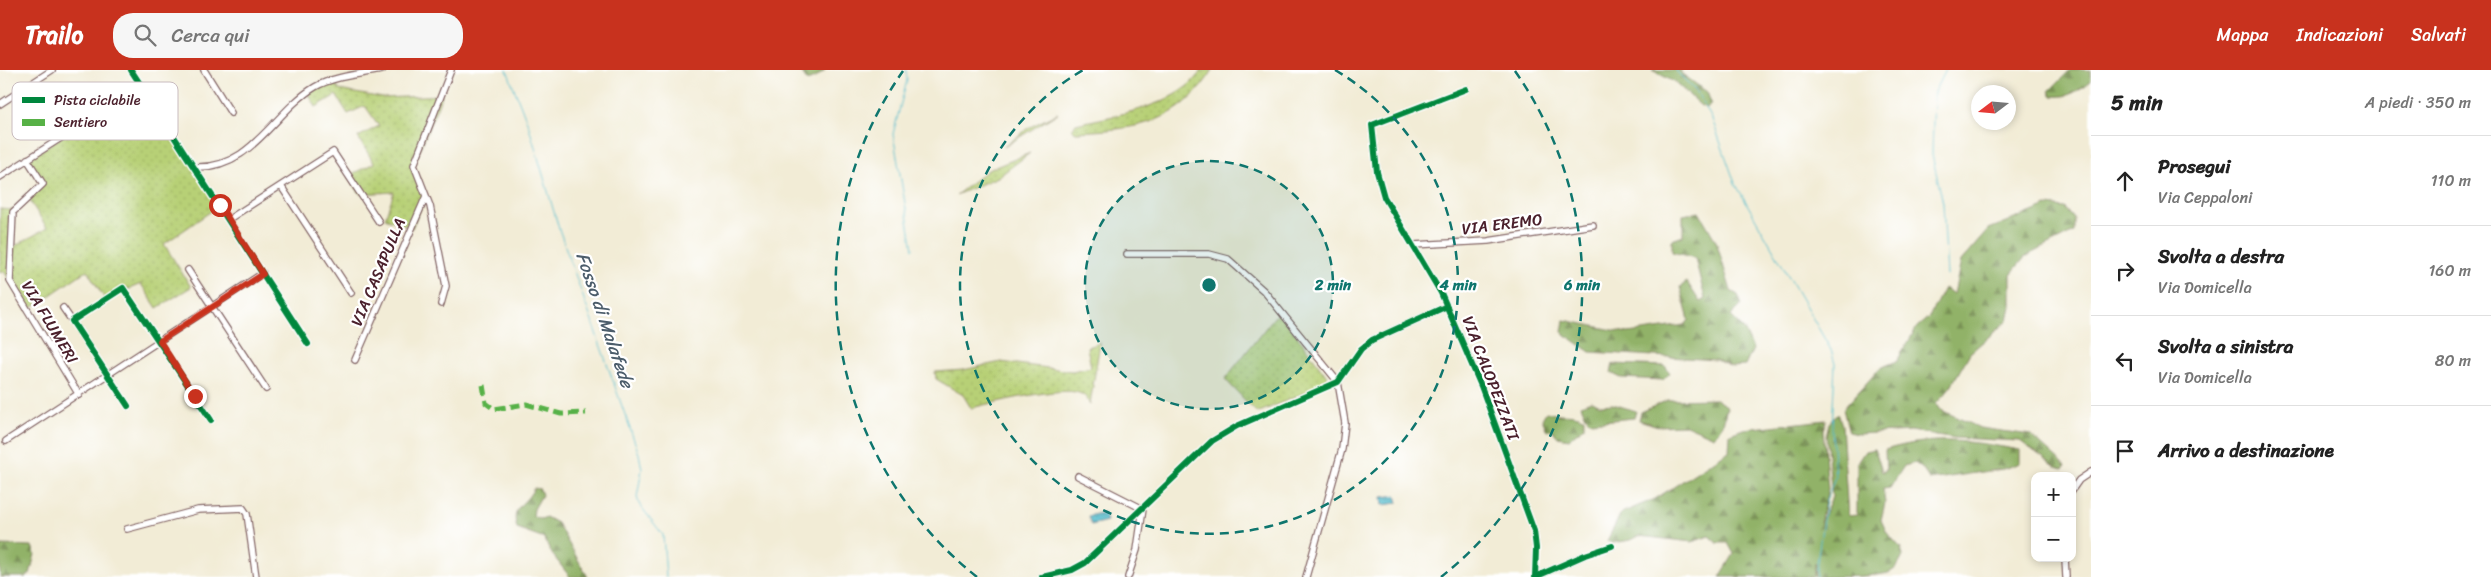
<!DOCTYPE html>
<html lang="it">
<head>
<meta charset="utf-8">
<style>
	body { margin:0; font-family:Sriracha,sans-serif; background:#f6f6f6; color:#222 }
	.controls { position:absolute; right:15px; bottom:15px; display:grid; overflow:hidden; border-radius:10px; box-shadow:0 2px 8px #0003 }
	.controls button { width:45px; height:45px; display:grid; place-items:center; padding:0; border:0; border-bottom:1px solid #e0e0e0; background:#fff; color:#222; font:25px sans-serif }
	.compass { position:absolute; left:1971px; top:15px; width:45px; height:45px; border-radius:50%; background:#fff; box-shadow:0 2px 8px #0003; rotate:254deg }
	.stop { position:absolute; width:15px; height:15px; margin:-11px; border:4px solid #c8321e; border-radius:50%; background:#fff }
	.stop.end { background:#c8321e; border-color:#fff; box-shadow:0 1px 5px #0008 }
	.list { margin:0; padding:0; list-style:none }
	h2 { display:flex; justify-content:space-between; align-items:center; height:65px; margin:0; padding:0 20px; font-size:21px }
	h2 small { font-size:16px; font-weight:400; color:#767676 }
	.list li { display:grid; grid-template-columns:32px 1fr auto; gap:15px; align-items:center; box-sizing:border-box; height:90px; padding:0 20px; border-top:1px solid #e0e0e0 }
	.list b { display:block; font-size:19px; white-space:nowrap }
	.list p { margin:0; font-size:16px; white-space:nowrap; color:#767676 }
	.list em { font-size:16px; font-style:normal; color:#767676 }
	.icon { flex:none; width:28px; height:28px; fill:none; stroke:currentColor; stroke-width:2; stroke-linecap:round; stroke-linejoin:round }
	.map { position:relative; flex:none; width:2091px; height:507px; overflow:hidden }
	header { display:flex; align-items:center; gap:30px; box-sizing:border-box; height:70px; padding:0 25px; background:#c8321e; color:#fff }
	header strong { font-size:24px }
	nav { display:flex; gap:28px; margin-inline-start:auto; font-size:18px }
	.search { width:350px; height:45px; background:#f6f6f6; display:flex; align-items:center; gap:12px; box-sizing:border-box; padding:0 18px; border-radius:20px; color:#767676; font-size:19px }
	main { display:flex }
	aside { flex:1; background:#fff }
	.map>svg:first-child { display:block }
	.grass { fill:url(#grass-dots); stroke:#807850 }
	.forest { fill:url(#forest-firs); stroke:#6e6849 }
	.water { fill:url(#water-rules); stroke:#4d6d7c }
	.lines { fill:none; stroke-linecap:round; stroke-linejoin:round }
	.stream { stroke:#50bbcc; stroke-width:1 }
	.minor-casing { stroke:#856767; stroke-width:8 }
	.minor { stroke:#fff; stroke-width:5.5 }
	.quiet { stroke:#57b146; stroke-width:5; stroke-dasharray:10 5; stroke-linecap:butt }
	.cycleway-casing { stroke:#fff; stroke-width:9 }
	.cycleway { stroke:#00873e; stroke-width:6 }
	.route { stroke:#c8321e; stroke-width:6 }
	.ring { fill:none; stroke:#0f766e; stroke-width:2.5; stroke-dasharray:9 6 }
	.labels { text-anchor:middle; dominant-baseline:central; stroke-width:4.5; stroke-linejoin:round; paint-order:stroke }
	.street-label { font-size:16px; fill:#4a1f2b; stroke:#fff }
	.water-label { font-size:18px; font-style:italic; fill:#4c5d6b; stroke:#fff }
	.key { fill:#fff; stroke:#c9bcbf; stroke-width:1 }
	.key-label { font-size:14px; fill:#4a1f2b }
	.centre { fill:#0f766e; stroke:#fff; stroke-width:2.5 }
	.ring-label { font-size:15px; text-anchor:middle; font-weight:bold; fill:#0f766e; stroke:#fff; stroke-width:4.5; stroke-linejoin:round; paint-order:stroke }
</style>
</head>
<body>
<header>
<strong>Trailo</strong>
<div class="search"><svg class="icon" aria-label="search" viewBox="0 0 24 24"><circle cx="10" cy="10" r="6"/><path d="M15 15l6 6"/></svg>Cerca qui</div>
<nav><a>Mappa</a><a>Indicazioni</a><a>Salvati</a></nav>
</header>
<main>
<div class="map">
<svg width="2091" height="507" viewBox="0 0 2091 507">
	<defs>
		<pattern id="grass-dots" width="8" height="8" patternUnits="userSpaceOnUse" patternTransform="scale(1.25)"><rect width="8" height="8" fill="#b7d076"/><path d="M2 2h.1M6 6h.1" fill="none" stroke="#9fb266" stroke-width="1.8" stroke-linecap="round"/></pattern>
		<pattern id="forest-firs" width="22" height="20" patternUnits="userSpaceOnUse" patternTransform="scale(1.25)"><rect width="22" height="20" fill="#91b267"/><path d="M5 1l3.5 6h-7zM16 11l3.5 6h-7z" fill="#789055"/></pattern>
		<pattern id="water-rules" width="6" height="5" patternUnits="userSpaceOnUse" patternTransform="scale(1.25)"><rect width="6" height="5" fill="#50bbcc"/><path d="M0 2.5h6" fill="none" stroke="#4497a6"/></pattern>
	</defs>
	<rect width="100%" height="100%" fill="#fff"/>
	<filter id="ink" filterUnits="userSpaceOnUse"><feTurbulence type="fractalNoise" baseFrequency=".02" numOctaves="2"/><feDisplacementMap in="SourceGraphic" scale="10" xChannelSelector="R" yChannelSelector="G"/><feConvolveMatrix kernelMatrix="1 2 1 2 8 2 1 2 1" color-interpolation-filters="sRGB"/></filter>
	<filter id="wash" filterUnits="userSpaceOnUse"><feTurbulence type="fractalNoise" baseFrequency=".0096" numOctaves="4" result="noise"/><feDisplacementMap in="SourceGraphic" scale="20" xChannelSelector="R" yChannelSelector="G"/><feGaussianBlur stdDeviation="1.12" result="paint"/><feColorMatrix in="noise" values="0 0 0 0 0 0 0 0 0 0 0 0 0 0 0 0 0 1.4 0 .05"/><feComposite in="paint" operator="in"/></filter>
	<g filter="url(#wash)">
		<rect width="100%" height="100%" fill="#f2ecd6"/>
		<path class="grass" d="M1202 0H1213C1178 55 1137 59 1076 62L1072 59 1076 54C1111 46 1156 40 1186 17 1192 13 1197 6 1202 0Z
			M334 10 339 20 383 28 442 25 414 95 426 126 412 158 385 148 394 122 360 124 348 106 374 93 358 67 379 56 365 36 348 44 336 25 316 37 308 23Z
			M142 16 220 135 164 174 191 217 157 238 141 214 105 229 87 200 27 241 4 201 0 203V139L14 140 11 178 47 158 28 128 42 117 27 89Z
			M1058 43 1004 77 1028 58Z
			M1030 83 998 107 956 125 988 100Z
			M1279 241 1331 312 1257 343 1225 309Z
			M1100 273 1090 334C1087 329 1085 325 1079 323 1062 316 992 333 971 338L963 325 936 309 935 302 963 300 1001 292 1072 301 1091 297 1087 277Z"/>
		<path class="forest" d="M803 0H825L817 7 807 11 801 2Z
			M1652 0H1680L1682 4 1707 22 1711 33 1707 38 1701 36 1676 13Z
			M2070 0H2091V10C2078 21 2069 28 2052 26L2049 21Z
			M2047 136 2065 138 2074 149V162L2026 186 2011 204V236L2008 250 1970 283 1951 316 1936 334 1939 339 1980 358 2031 365 2065 396 2063 399 2056 397 2020 371 1955 368 1911 361 1858 364 1849 362 1843 339 1880 298 1897 291 1917 257 1929 247 1944 218 1954 224 1961 191 1989 159Z
			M1699 142 1716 171 1731 221 1738 225 1742 235 1731 246 1743 258 1753 279 1745 296 1732 297 1716 290 1590 282 1562 262 1564 250 1628 263 1685 255 1689 250 1680 217 1687 212 1700 232 1705 229 1695 188 1672 182V170L1683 166V145Z
			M1613 294 1665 296 1670 303 1663 310 1621 308 1611 303Z
			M1716 329 1727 337 1723 354 1714 367 1686 355 1658 356 1639 350 1641 342 1668 330Z
			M1591 331 1601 335 1613 334 1636 341 1634 348 1591 352 1586 347 1581 335Z
			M1546 342C1560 346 1571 342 1584 348V357L1569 369 1558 367 1552 360 1547 361 1542 349Z
			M1838 343 1842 355 1848 446 1857 445V393L1865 381 1875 379 1882 402 1886 400 1885 380C1934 365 1970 371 2020 380V393L2003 399 1929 410 1924 400 1915 393 1904 396 1890 418 1883 419 1885 433 1881 450 1887 463 1901 478 1903 486C1900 493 1896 500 1888 503 1872 507 1833 507 1814 507L1815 492 1813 507H1720L1734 484 1728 473H1717L1709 466 1692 472 1639 466 1631 470 1613 473 1607 471 1621 443 1655 429 1729 381 1730 364 1743 359 1826 350 1823 360 1828 419 1820 453 1832 427 1826 365 1829 353Z
			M534 418 540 419 542 425 534 439 533 446 541 449 546 447 557 453 588 507H570L552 484 544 468 517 458C510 436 525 436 534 418Z
			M0 475 32 476 35 484 30 504 26 507H0Z"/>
		<path class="water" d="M1396 425 1398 433 1383 435 1382 427Z
			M1104 442 1107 451 1091 455 1088 446Z"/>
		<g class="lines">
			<path class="stream" d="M507 0 529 57 559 159 639 384 642 399 637 427 639 434 663 465 666 507
				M906 0 907 10 893 64 913 179
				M1675 0 1697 22 1712 49 1735 113 1831 280 1835 294 1832 359 1835 407 1826 430 1816 499 1817 507
				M1945 0 1934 22 1932 85 1943 133 1947 206"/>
		</g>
	</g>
	<g filter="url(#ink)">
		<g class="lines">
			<g class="minor-casing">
				<path id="minor" d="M131 0 308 274
					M204 0 231 43
					M1466 19 1372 55 1377 102 1384 127 1441 223 1481 316 1534 461 1536 478 1535 507 1585 485 1612 476
					M0 34 52 0
					M27 89 43 114 13 142 10 211 79 325
					M194 97C252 100 272 43 315 17 334 6 361 4 382 0
					M0 107 142 16
					M281 116 351 223
					M229 149 333 82 379 152
					M1413 175 1488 171 1593 155
					M1127 184H1209L1228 189 1264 221 1338 312 1345 353 1342 379 1306 507
					M188 200 266 319
					M441 234 446 216 430 136 414 95 451 0
					M63 238 72 251
					M355 290 426 126
					M128 336 72 251 123 218 211 350
					M6 371 263 203
					M1078 406 1143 439 1137 480 1128 507
					M2072 420 2079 410 2091 402
					M127 459 198 440 243 438 247 444 256 507
					M2065 488 2066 507
					M1042 507 1072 500 1085 493 1212 371 1237 356 1338 312 1361 279 1372 270 1447 236"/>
			</g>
			<use href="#minor" class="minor"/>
			<path class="quiet" d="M483 315 486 333 494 339 526 334 561 344 586 343"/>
			<g class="cycleway-casing">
				<path id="cycleway" d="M131 0 308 274
					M1466 19 1372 55 1377 102 1384 127 1441 223 1481 316 1534 461 1536 478 1535 507 1585 485 1612 476
					M128 336 72 251 123 218 211 350
					M1042 507 1072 500 1085 493 1212 371 1237 356 1338 312 1361 279 1372 270 1447 236"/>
			</g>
			<use href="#cycleway" class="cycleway"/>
		</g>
	</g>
	<g class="lines" filter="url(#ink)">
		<path class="route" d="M195 326 160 271 263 204 220 135"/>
	</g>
	<circle cx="1209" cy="215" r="124" fill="#0f766e" fill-opacity=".12"/>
	<g class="ring">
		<circle cx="1209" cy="215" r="124"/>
		<path d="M1335 0A249 249 0 1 1 1083 0"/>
		<path d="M977 507A373 373 0 0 1 903 1M1515 1A373 373 0 0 1 1441 507"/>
	</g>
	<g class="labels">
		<g class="street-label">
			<text transform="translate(1502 154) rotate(-7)">VIA EREMO</text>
			<text transform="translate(378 202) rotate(-67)">VIA CASAPULLA</text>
			<text transform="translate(50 252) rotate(59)">VIA FLUMERI</text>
			<text transform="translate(1491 308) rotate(69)">VIA CALOPEZZATI</text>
		</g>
		<g class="water-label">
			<text transform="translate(605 250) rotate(71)">Fosso di Malafede</text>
		</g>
	</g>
	<rect x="12" y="12" width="166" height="58" rx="8" class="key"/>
	<rect x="22" y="27" width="23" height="6" fill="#00873e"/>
	<rect x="22" y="49" width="23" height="7" fill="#57b146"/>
	<g class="key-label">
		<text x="54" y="35">Pista ciclabile</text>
		<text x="54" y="57">Sentiero</text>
	</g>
	<circle cx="1209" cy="215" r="8" class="centre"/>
	<g class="ring-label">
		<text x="1333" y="220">2 min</text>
		<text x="1458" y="220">4 min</text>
		<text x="1582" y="220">6 min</text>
	</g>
</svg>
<div class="controls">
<button>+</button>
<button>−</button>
</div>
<svg class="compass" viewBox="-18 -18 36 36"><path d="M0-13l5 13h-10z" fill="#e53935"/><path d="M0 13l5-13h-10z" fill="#767676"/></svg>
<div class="stop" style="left:220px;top:135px"></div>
<div class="stop end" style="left:195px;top:326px"></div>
</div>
<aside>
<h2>5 min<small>A piedi · 350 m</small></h2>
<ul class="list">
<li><svg class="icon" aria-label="ahead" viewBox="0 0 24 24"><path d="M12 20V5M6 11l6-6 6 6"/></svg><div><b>Prosegui</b><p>Via Ceppaloni</p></div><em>110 m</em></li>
<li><svg class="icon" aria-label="right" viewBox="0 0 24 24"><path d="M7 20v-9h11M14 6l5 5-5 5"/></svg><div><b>Svolta a destra</b><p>Via Domicella</p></div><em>160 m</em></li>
<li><svg class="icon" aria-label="left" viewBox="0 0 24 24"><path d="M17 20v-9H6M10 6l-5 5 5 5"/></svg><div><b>Svolta a sinistra</b><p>Via Domicella</p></div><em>80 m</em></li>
<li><svg class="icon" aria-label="arrive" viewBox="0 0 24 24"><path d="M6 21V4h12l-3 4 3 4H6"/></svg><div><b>Arrivo a destinazione</b></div></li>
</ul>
</aside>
</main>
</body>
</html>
